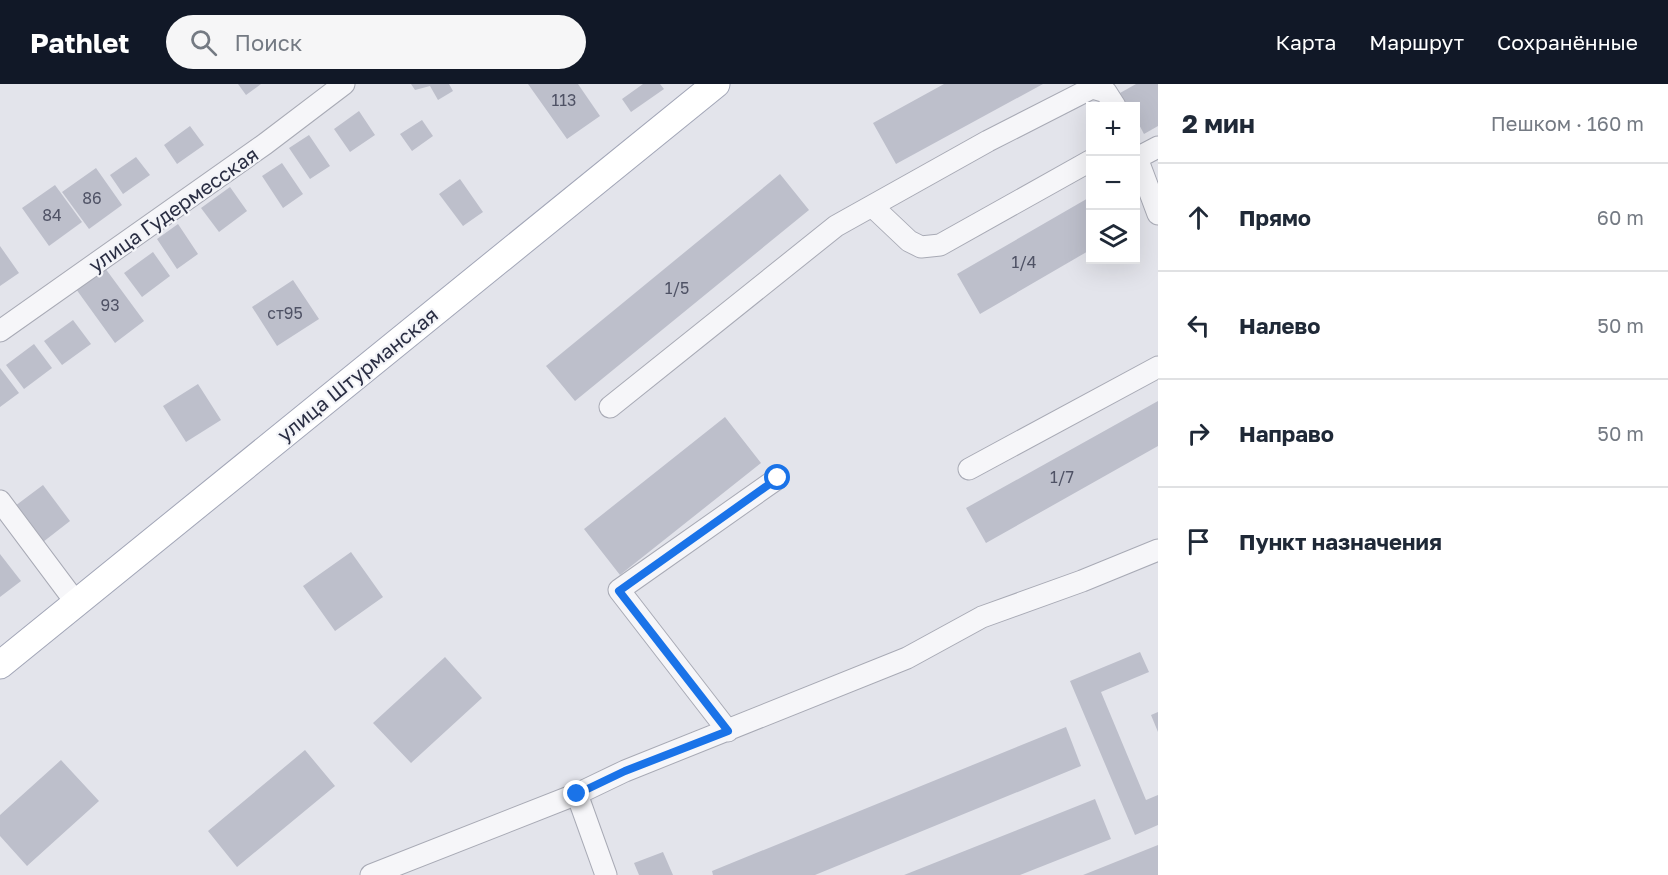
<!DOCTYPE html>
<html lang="ru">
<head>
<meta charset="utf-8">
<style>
	body { margin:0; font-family:"Golos Text",sans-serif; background:#f6f6f7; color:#1f2937 }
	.controls { position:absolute; right:18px; top:18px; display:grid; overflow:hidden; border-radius:0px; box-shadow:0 6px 24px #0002 }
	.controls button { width:54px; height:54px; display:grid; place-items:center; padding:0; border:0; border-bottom:2px solid #e0e1e3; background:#fff; color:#1f2937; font:30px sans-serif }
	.stop { position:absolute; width:18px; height:18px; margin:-14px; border:4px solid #1a73e8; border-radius:50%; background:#fff }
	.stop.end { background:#1a73e8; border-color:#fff; box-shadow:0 2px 6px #0008 }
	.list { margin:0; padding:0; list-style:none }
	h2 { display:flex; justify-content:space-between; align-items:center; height:78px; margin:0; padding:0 24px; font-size:26px }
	h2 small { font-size:20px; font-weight:400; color:#747a83 }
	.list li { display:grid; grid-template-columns:39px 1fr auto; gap:18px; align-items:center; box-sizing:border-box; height:108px; padding:0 24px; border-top:2px solid #e0e1e3 }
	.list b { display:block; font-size:22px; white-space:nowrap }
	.list em { font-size:20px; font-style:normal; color:#747a83 }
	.icon { flex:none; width:33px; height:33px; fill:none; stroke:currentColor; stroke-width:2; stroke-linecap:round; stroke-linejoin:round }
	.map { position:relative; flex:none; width:1158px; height:791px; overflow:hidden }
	header { display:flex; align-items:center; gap:36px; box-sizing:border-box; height:84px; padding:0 30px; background:#111827; color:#fff }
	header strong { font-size:28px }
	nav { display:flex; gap:33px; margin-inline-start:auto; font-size:21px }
	.search { width:420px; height:54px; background:#f6f6f7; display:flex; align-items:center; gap:15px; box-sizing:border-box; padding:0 21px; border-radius:33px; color:#747a83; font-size:22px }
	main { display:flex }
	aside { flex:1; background:#fff }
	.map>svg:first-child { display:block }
	.building { fill:#bdbfcb }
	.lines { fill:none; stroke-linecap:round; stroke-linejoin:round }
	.minor-casing { stroke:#a8aab5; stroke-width:23 }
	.major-casing { stroke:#a2a6b7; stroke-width:29 }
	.minor { stroke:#f6f6f9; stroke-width:21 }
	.major { stroke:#fff; stroke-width:27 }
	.route { stroke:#1a73e8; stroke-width:8 }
	.labels { text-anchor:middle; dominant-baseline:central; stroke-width:4.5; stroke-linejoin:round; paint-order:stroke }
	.number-label { font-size:16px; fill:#4f5265 }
	.street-label { font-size:20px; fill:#2a2e43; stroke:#f3f4f8 }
</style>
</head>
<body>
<header>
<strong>Pathlet</strong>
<div class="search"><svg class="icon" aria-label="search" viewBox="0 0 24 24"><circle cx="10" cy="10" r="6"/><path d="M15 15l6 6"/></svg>Поиск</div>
<nav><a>Карта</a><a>Маршрут</a><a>Сохранённые</a></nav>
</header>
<main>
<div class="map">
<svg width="1158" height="791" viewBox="0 0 1158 791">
	<rect width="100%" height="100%" fill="#e3e4eb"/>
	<path class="building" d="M238 0H261L246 11Z
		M411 0H449L453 7 438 16 430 2 415 6Z
		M528 0H578L600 32 567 55Z
		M643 0H660L664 5 631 28 622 15Z
		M944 0H1043L896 80 873 39Z
		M1136 0H1158V42L1144 50 1136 35V22H1128L1120 9Z
		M359 27 375 51 350 68 334 45Z
		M422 36 433 52 412 67 400 50Z
		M190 42 204 61 177 80 164 61Z
		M309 51 330 82 310 95 289 64Z
		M136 73 150 91 123 110 110 91Z
		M282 79 303 110 283 124 262 92Z
		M96 84 122 121 89 145 62 108Z
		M780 90 809 126 575 317 546 282Z
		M460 95 483 128 463 142 439 110Z
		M55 101 82 138 49 162 22 124Z
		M230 103 247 127 219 148 201 124Z
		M1090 113V166L980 230 957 190Z
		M178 140 198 170 177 185 157 155Z
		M0 162 19 189 0 202Z
		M153 168 170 192 142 213 124 189Z
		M105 184 144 237 115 259 76 205Z
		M293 196 319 235 277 262 252 223Z
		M73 236 91 260 62 281 44 257Z
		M34 260 52 284 24 305 6 281Z
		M0 284 19 309 0 323Z
		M198 300 221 336 186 358 163 322Z
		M1158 317V362L986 459 966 424Z
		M725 333 761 379 620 491 584 445Z
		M43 401 70 437 43 458 15 422Z
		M351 468 383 513 335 547 303 502Z
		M0 470 21 497 0 513Z
		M1140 568 1149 588 1101 608 1146 716 1158 711V741L1135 751 1070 597Z
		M445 573 482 614 411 679 373 639Z
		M1158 628V648L1151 631Z
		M1066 643 1081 682 815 791H713L712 787Z
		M305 666 335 702 237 783 208 747Z
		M61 676 99 717 27 782 0 752V731Z
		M1095 715 1111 755 1020 791H904Z
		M1158 761V791H1083Z
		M663 768 673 791H639L634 779Z"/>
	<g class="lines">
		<g class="minor-casing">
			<path id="minor" d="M1158 63 1137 74 1158 130
				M872 122 909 157 921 163 940 161 1090 77
				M0 247 265 60 344 0
				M610 323 836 142 988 57 1092 4 1106 8 1115 22
				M969 385 1158 283
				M0 417 77 520
				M728 647 619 506 778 394
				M577 710 606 791
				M371 791 577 710 625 687 907 574 982 533 1082 497 1158 466"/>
		</g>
		<g class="major-casing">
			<path id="major" d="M0 581 716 0"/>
		</g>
		<use href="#minor" class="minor"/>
		<use href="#major" class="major"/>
	</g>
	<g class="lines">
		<path class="route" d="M577 710 625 687 728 647 619 507 778 394"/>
	</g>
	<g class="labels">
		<g class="number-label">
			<text x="564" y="16">113</text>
			<text x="92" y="114">86</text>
			<text x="52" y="131">84</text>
			<text x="1024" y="178">1/4</text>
			<text x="677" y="204">1/5</text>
			<text x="110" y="221">93</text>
			<text x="285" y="229">ст95</text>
			<text x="1062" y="393">1/7</text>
		</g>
		<g class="street-label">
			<text transform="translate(173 125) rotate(-35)">улица Гудермесская</text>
			<text transform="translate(357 290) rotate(-39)">улица Штурманская</text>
		</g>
	</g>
</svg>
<div class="controls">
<button>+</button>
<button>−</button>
<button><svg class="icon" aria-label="layers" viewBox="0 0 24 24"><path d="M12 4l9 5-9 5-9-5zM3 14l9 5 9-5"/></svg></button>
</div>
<div class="stop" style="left:778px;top:394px"></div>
<div class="stop end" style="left:577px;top:710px"></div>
</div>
<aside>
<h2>2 мин<small>Пешком · 160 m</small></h2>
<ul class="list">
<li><svg class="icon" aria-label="ahead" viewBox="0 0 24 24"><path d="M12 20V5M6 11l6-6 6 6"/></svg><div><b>Прямо</b></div><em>60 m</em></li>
<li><svg class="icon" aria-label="left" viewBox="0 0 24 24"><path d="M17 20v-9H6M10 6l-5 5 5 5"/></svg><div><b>Налево</b></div><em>50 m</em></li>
<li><svg class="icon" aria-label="right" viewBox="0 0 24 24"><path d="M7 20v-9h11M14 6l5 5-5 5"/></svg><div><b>Направо</b></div><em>50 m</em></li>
<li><svg class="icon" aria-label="arrive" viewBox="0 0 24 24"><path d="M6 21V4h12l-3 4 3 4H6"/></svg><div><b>Пункт назначения</b></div></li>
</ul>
</aside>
</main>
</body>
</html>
